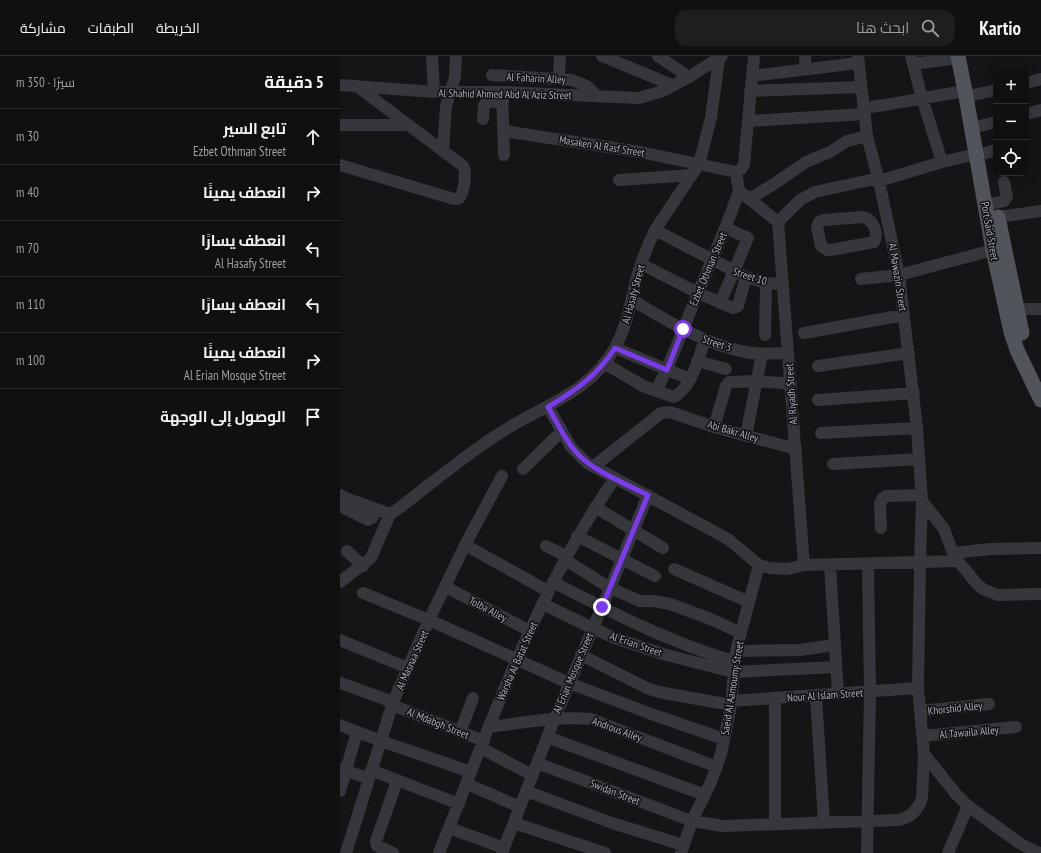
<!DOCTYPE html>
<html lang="ar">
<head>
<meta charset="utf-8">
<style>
	body { margin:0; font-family:"PT Sans Narrow",Cairo,sans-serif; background:#1e1e1f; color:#f1f3f6; direction:rtl }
	.controls { position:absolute; right:12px; top:12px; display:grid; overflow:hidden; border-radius:8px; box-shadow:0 2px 10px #0003 }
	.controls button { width:36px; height:36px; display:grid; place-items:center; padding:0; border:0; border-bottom:1px solid #303031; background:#101011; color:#f1f3f6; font:20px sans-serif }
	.stop { position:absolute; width:12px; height:12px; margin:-9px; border:3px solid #7c3aed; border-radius:50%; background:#fff }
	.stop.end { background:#7c3aed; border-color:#fff; box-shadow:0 1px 4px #0008 }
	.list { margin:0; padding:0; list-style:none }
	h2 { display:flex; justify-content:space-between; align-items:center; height:52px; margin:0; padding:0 16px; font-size:17px }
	h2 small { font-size:13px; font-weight:400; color:#9c9d9f }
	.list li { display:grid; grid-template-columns:26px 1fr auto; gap:12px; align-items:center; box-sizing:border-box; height:56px; padding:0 16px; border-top:1px solid #303031 }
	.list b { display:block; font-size:15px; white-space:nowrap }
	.list p { margin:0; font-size:13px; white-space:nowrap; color:#9c9d9f }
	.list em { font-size:13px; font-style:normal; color:#9c9d9f }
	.icon { flex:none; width:22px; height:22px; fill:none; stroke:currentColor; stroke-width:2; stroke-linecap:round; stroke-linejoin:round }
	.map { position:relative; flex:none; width:701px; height:797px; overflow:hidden; direction:ltr }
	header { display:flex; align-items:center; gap:24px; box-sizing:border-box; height:56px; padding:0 20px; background:#101011; border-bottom:1px solid #303031 }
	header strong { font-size:19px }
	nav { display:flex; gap:22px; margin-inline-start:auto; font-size:14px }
	.search { width:280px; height:36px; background:#1e1e1f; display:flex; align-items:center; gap:10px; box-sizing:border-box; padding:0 14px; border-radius:12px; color:#9c9d9f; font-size:15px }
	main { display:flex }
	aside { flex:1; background:#101011 }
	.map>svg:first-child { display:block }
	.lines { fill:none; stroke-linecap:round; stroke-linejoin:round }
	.minor { stroke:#36373c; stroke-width:12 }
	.major { stroke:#52545b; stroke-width:15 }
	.route { stroke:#7c3aed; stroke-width:5 }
	.labels { text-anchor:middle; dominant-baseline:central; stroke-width:3; stroke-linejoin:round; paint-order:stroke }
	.street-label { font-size:11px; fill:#a8acb7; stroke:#101012 }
</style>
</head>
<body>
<header>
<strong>Kartio</strong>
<div class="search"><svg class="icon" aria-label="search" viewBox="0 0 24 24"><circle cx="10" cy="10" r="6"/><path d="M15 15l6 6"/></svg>ابحث هنا</div>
<nav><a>الخريطة</a><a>الطبقات</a><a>مشاركة</a></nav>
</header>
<main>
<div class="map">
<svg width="701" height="797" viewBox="0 0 701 797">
	<rect width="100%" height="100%" fill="#151517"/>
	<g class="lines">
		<path class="minor" d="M92 0 94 36
			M262 0 332 29
			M318 0 349 21
			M465 0 466 13
			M571 0 582 42 602 106
			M573 8 618 2
			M152 19 232 24 247 30 258 41
			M412 20 518 7
			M219 22 220 0
			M686 27 701 23
			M0 29 94 36H162L299 42 323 35 349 21 382 0
			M410 35 521 31
			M162 36 164 99
			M633 39 656 34
			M523 52C558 48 591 40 625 35
			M686 58 701 54
			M143 63 144 49 147 46 163 45
			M408 65 524 58
			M0 69H68
			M640 70 656 66
			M164 75 300 96 396 116 401 113 404 109 414 0
			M103 95 106 50 115 21 116 0
			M645 97 656 94
			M0 109 114 143C117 143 118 144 120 141 124 136 127 114 123 110L18 31
			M396 116 399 135 438 166
			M279 124 352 119
			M539 125 602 106 636 98
			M409 143 434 128 466 106 490 96 507 85 527 80
			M655 147 664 145 667 141 664 126
			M522 161C533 163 539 176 534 186L491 194H487L481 190 477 171 479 166 484 164Z
			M658 161 701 155
			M438 166 464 509
			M438 166 460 144 475 136 539 122
			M315 174 406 221 426 227 443 228
			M301 208 358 237 393 252 396 251 398 250 406 221
			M521 223 559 219 653 194
			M292 244C328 265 364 288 405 296 419 299 434 297 448 297
			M380 247 408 182 386 172
			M676 253H701
			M464 277 564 259
			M425 279 426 227
			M275 292 350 323
			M357 305 386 313
			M264 307 303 330 334 341C353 330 358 302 365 284
			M478 310 569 297
			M316 335C333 303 344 270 358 237 372 203 387 170 399 135
			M478 344 574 337
			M208 351 231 391 247 407 388 483 419 509 430 512 448 513 464 509 618 505
			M374 371 386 330 389 326 417 325 451 328
			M481 377 577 372
			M406 380 422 298
			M493 408 579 403
			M253 411 321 357 330 356 374 371 456 393
			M183 413 222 375
			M0 439 5 442 50 458
			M5 442 2 449 4 452 28 464 32 462 36 453
			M582 445 604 473 611 492 618 505 637 528 643 533 658 539 701 538
			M255 451 323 492
			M50 458 58 453C91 428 125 399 160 377 201 350 249 338 275 292 287 270 290 248 296 225 300 208 307 191 315 174L359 108 371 62 379 3
			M541 472 540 448 542 443 547 440 582 439
			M237 480 315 520
			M125 489 208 535
			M206 490 226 500
			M7 495 23 510
			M614 497 651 493 701 492
			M224 503 270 532 293 542 299 545H313L330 548 368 562 401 577
			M490 509 498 638
			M334 513 409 546
			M0 526 31 502 50 458
			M213 526C271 556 330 587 394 605
			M106 531 190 575
			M23 537 89 564 229 627 314 659 384 683
			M203 548 252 572 275 582 323 598 393 616 496 611
			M0 584 68 612
			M396 595 460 594 495 589
			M241 599 309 633 319 636 391 649
			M0 627 53 646
			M476 640 484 766
			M391 645 578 632
			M52 649 144 685
			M580 655 649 648
			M0 669 41 685 131 716
			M149 671C182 667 217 660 251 663L377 711
			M120 676 133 642
			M583 680 676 671
			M207 681 365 739
			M141 692 192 719
			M584 698 616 738 628 750 681 788 699 797
			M197 707 352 765 383 770 558 764C570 762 578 754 582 742L584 698 578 632 580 507 582 445 577 372 559 219 539 125 527 80 518 0
			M0 713 28 722
			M31 714 119 748
			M127 728 180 751
			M0 735 17 676
			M186 735 272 767 343 789
			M174 767 265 797
			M435 768V643
			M109 772 164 792
			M6 797 53 646 89 564 125 489 162 420
			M53 797 37 790 36 785 57 725
			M99 797C150 669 196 536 275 422
			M162 797 214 664 270 532 308 439
			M341 797 352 765 371 726 381 698 391 649 396 595 419 509
			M527 797 530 636 528 508
			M608 797 628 750"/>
		<path class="major" d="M618 0 625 35 653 194 671 276 677 294 701 344
			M658 161 682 277"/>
	</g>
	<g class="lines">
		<path class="route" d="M262 551 308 439C286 428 251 414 236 396 224 383 217 366 208 351 236 334 257 320 275 292L327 314 343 273"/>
	</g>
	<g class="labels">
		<g class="street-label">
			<text transform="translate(196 22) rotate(3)">Al Faharin Alley</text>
			<text transform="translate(165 38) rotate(1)">Al Shahid Ahmed Abd Al Aziz Street</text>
			<text transform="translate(262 90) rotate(9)">Masaken Al Rasf Street</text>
			<text transform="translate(650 175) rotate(80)">Port Said Street</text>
			<text transform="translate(368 213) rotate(-67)">Ezbet Othman Street</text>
			<text transform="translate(410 220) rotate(18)">Street 10</text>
			<text transform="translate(558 221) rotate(81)">Al Mawazin Street</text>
			<text transform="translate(293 238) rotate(-75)">Al Hasafy Street</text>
			<text transform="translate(377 287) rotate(19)">Street 3</text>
			<text transform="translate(451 338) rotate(-94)">Al Riyadh Street</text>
			<text transform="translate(393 375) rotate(16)">Abi Bakr Alley</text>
			<text transform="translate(148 553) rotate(28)">Tolba Alley</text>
			<text transform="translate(296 588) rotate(19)">Al Erian Street</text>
			<text transform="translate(72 604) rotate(-66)">Al Masnaa Street</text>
			<text transform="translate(177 605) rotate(-66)">Warsha Al Batat Street</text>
			<text transform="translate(233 617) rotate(-67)">Al Erian Mosque Street</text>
			<text transform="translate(392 632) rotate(-81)">Saeid Al Aamoumy Street</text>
			<text transform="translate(485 639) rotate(-4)">Nour Al Islam Street</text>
			<text transform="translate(615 652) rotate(-6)">Khorshid Alley</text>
			<text transform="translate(98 667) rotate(22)">Al Mdabgh Street</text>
			<text transform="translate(277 673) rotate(20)">Androus Alley</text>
			<text transform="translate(629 676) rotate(-5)">Al Tawaila Alley</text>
			<text transform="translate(275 736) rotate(21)">Swidan Street</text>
		</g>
	</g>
</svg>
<div class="controls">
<button>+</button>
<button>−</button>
<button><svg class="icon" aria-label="locate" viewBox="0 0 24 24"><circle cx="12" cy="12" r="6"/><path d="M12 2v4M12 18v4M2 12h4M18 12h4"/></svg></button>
</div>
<div class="stop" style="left:343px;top:273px"></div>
<div class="stop end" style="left:262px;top:551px"></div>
</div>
<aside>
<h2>5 دقيقة<small>سيرًا · 350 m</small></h2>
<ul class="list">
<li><svg class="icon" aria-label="ahead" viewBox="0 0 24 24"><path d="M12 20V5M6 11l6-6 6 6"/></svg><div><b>تابع السير</b><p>Ezbet Othman Street</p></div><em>30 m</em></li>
<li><svg class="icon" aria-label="right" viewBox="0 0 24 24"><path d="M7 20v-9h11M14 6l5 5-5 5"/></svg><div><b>انعطف يمينًا</b></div><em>40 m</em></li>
<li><svg class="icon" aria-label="left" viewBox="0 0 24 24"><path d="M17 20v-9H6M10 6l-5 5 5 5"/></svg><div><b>انعطف يسارًا</b><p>Al Hasafy Street</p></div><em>70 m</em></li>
<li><svg class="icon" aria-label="left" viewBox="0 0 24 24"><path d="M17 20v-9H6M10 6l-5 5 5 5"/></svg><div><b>انعطف يسارًا</b></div><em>110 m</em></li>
<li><svg class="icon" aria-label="right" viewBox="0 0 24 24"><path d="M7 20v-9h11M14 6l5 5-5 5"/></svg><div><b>انعطف يمينًا</b><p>Al Erian Mosque Street</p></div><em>100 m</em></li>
<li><svg class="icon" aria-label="arrive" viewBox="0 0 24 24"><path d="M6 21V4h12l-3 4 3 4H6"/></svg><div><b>الوصول إلى الوجهة</b></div></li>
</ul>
</aside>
</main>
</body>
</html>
